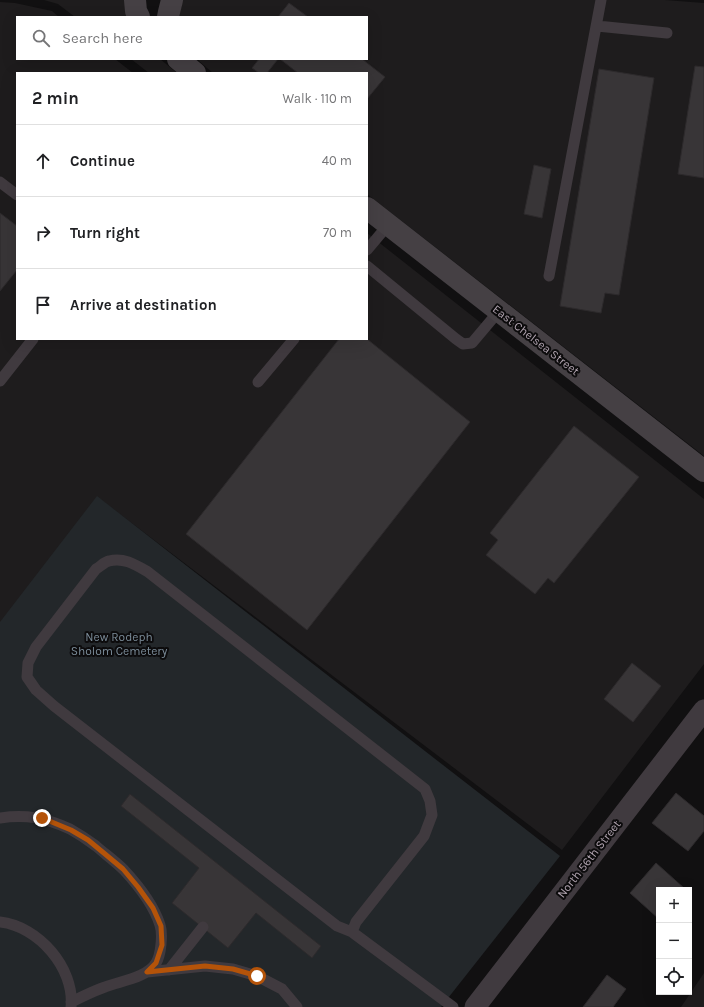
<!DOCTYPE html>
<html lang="en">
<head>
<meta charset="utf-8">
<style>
	body { margin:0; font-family:Karla,sans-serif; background:#f6f6f6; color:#202124 }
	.controls { position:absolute; right:12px; bottom:12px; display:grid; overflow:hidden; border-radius:0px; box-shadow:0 4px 16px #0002 }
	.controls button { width:36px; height:36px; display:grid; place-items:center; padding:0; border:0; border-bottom:1px solid #e0e0e0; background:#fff; color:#202124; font:20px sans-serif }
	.stop { position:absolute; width:12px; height:12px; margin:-9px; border:3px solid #b45309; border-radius:50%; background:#fff }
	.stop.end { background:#b45309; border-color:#fff; box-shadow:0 1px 4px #0008 }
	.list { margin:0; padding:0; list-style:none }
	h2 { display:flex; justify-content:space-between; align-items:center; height:52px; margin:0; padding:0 16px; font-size:17px }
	h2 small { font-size:13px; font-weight:400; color:#757577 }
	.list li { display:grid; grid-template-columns:26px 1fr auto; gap:12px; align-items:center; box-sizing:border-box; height:72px; padding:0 16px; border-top:1px solid #e0e0e0 }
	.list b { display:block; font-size:15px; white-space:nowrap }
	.list em { font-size:13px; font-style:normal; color:#757577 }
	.icon { flex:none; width:22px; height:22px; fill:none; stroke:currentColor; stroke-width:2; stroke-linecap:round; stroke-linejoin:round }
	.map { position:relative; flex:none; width:704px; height:1007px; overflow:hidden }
	.search { position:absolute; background:#fff; box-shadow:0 4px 16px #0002; left:16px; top:16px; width:352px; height:44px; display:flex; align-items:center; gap:10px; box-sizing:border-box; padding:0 14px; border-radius:0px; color:#757577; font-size:15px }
	.panel { position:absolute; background:#fff; box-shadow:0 4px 16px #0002; left:16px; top:72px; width:352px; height:268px; border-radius:0px }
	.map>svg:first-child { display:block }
	.built { fill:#1e1c1d }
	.green { fill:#23272a }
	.building { fill:#383537; stroke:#2d2a2c }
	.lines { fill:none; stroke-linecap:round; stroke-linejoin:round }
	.lane { stroke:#403a3f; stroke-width:11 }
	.street { stroke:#403a3f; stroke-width:21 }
	.secondary { stroke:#454044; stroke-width:22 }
	.route { stroke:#b45309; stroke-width:5 }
	.labels { text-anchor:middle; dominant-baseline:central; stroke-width:4; stroke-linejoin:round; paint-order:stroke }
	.street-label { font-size:12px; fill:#b0a3af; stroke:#0c0b0c }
	.park-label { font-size:12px; fill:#7b8c99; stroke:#0c0b0c }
</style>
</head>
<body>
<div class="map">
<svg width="704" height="1007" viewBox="0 0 704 1007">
	<rect width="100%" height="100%" fill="#111011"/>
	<path class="built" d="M44 0H125L127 17H75L58 4Z
		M183 0H665L704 3V456L367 194V73H213L200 62 198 59H367V17H179Z
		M0 2 15 3 52 11 59 17H17V59H115L133 73H17V339H367V233L704 499V664L562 850 100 499 0 625Z
		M131 59H160L177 73H149Z
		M704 973V1007H681Z"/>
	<path class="green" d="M97 496 560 856 441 1007H0V622Z"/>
	<path class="building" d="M289 3 308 17H278Z
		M259 59H278L267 73H259L252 68Z
		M280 59H362L385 77 367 99V73H298Z
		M695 66 704 67V178L678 174Z
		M599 69 654 78 619 295 605 293 601 313 560 306Z
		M534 165 551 169 542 218 524 214Z
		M0 213 17 226V270L0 291Z
		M339 339H367L470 422 307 630 186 534Z
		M574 426 639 477 554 583 548 578 535 594 486 555 498 540 490 533Z
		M632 663 661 686 633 722 604 699Z
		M676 793 704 816V831L688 851 652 823Z
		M130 794 321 946 312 958 256 913 228 948 172 903 199 868 121 806Z
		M656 863 685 889V890H659V919L630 893Z
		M607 975 626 989 613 1007H583Z"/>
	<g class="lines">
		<path class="lane" d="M597 26 667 33
			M0 182 17 195
			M367 250 388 225
			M367 266 456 339 463 344 472 343 499 311
			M549 276 601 0
			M0 381 33 339
			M258 382 294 339
			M0 818C26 814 46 818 70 829 79 834 88 840 96 846 105 854 115 861 124 870 137 884 154 906 160 925 163 934 161 955 156 963 147 978 120 981 105 987 93 991 82 997 71 1002
			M0 922C38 926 75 968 71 1007
			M352 932 356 922 424 836 432 815 430 801 425 789 148 572C136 565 124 557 109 561 104 562 100 567 96 569L36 647 28 663 27 677 36 690 54 706 337 926 352 932 453 1007
			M169 970 203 927
			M147 972 205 966 233 969 257 976 282 989 297 1007"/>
		<path class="street" d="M475 1007 704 710"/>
		<path class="secondary" d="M135 0 136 11 139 17
			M168 17 169 12 172 0
			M178 59 195 73
			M367 208 704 471"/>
	</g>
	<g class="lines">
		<path class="route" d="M42 818 71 830 88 840 105 854 123 869 138 887 153 908 161 926 162 945 156 963 147 972 205 966 233 969 257 976"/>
	</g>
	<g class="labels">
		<g class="street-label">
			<text transform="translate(536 340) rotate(38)">East Chelsea Street</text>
			<text transform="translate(589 859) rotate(-52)">North 56th Street</text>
		</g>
		<g class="park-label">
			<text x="119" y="637">New Rodeph<tspan x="119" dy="14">Sholom Cemetery</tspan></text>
		</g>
	</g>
</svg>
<div class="controls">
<button>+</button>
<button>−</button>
<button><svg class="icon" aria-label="locate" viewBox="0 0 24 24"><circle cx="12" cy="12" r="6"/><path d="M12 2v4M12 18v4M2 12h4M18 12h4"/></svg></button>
</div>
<div class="stop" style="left:257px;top:976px"></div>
<div class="stop end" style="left:42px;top:818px"></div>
<div class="search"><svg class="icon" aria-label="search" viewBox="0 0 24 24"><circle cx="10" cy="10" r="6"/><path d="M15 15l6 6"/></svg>Search here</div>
<section class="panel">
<h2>2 min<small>Walk · 110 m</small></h2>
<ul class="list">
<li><svg class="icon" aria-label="ahead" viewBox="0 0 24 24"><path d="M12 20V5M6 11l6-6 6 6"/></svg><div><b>Continue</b></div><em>40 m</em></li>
<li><svg class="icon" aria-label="right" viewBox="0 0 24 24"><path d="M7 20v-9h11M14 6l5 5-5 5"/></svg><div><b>Turn right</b></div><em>70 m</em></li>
<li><svg class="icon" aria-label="arrive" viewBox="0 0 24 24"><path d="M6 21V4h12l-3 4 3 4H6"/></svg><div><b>Arrive at destination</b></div></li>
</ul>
</section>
</div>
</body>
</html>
